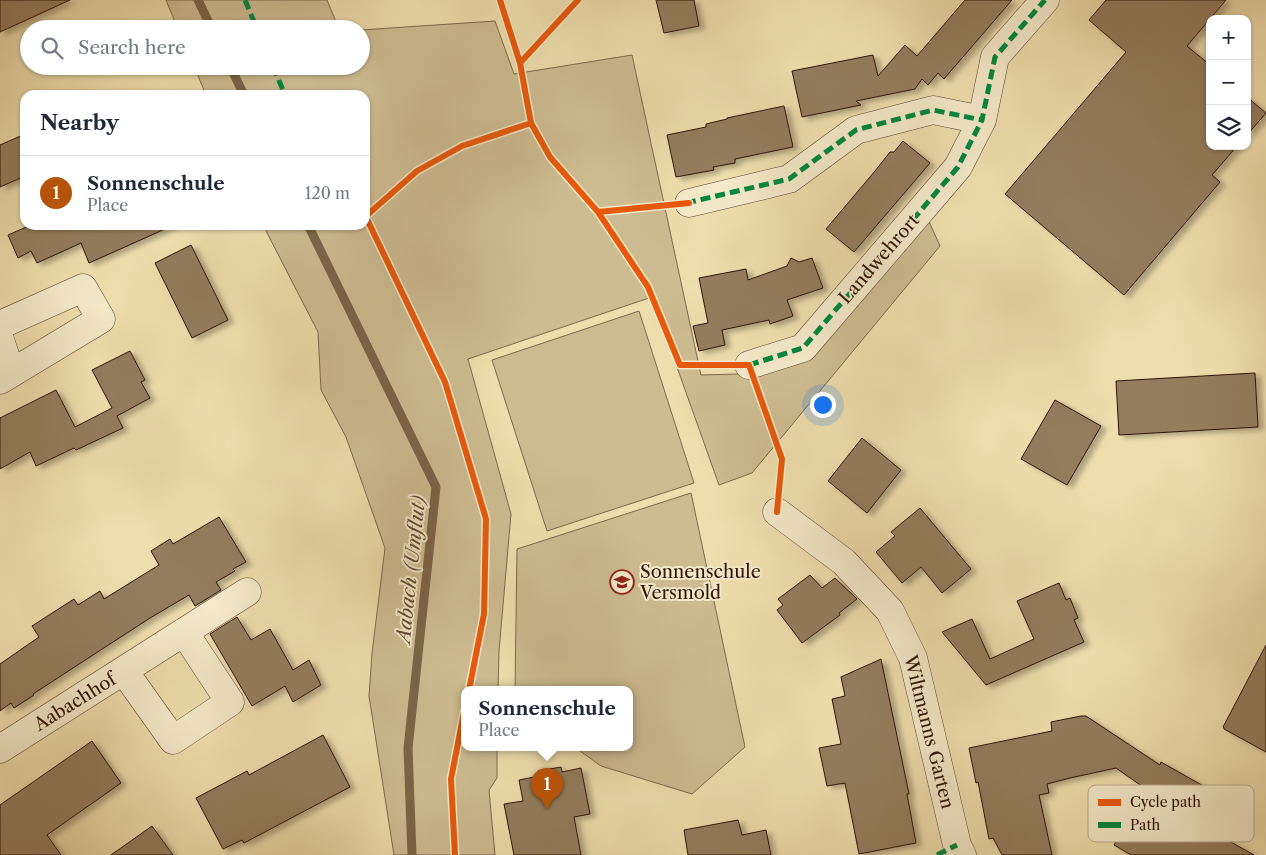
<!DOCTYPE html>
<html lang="en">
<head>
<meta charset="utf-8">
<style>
	body { margin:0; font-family:"Libre Caslon Text",serif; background:#f6f6f7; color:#1f2937 }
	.controls { position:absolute; right:15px; top:15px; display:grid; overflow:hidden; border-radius:10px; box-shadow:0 1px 4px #0004 }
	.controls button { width:45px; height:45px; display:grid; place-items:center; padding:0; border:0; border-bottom:1px solid #e0e1e3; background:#fff; color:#1f2937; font:25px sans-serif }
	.you { position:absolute; left:822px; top:404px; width:18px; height:18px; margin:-12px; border:4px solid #fff; border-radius:50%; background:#1a73e8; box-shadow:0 0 0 8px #1a73e833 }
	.badge { display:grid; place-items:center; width:32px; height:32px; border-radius:50%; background:#b45309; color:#fff; font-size:16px; font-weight:700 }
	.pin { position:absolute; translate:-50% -41px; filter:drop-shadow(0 1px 2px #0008) }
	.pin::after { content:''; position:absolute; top:26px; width:18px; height:15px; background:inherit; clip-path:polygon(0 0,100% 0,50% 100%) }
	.popup { position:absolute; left:461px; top:686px; width:172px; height:65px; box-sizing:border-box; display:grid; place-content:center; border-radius:10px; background:#fff; filter:drop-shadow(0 1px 4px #0005); font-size:16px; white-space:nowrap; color:#747a83 }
	.popup b { font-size:19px; color:#1f2937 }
	.popup::after { content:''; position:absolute; left:50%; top:100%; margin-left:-10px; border:10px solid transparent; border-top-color:#fff }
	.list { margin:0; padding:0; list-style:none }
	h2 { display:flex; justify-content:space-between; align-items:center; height:65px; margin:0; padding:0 20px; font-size:21px }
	h2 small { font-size:16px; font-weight:400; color:#747a83 }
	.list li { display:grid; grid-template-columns:32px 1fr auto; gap:15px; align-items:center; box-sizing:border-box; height:75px; padding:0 20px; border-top:1px solid #e0e1e3 }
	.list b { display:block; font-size:19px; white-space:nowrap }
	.list p { margin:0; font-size:16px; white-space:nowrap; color:#747a83 }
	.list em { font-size:16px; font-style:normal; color:#747a83 }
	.icon { flex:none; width:28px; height:28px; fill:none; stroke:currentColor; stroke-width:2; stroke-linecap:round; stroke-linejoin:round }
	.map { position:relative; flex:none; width:1266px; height:855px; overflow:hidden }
	.search { position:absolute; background:#fff; box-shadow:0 1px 4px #0004; left:20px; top:20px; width:350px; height:55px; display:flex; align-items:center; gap:12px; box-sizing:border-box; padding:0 18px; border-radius:28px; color:#747a83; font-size:19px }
	.panel { position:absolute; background:#fff; box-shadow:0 1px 4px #0004; left:20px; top:90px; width:350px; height:140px; border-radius:15px }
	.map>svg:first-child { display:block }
	.green { fill:#cebc91; stroke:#7e684c }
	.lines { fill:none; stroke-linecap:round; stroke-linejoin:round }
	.stream { stroke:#7b6449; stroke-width:9 }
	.building { fill:#937d5d; stroke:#2f1407; filter:url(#shadow) }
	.street-casing { stroke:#5f4630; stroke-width:29 }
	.street { stroke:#f5eaca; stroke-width:28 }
	.quiet { stroke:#00873e; stroke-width:5; stroke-dasharray:10 5; stroke-linecap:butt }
	.cycleway-casing { stroke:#f5eaca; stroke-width:9 }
	.cycleway { stroke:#e8590c; stroke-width:6 }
	.labels { text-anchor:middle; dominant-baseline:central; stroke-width:4; stroke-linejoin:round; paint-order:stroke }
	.street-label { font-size:18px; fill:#2f1407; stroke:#f5eaca }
	.poi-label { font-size:18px; fill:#2f1407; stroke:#f5eaca; text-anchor:start }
	.water-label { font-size:19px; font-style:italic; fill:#624933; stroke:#f5eaca }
	.key { fill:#f5eaca; stroke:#baaa90; stroke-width:1 }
	.key-label { font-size:14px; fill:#2f1407 }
</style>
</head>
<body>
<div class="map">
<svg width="1266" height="855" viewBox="0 0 1266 855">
	<defs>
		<filter id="shadow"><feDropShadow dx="5.5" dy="3" stdDeviation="2.5" flood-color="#0004"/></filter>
	</defs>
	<rect width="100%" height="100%" fill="#efdead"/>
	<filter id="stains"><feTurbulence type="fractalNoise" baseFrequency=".004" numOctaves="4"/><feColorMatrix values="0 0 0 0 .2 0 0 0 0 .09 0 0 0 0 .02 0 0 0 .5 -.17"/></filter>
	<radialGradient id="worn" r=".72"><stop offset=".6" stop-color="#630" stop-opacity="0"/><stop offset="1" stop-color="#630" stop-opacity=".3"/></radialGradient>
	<path class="green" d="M166 0H327L339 29H178Z
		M495 21 514 74 632 55 701 375 739 374 806 355 927 217 940 246 752 473 719 485 652 297 468 359 511 514 499 651 498 690H464V748H497V778L489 790 495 855H394L369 696 372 653 385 548 346 437 321 390 318 332 263 225H365V95H206L194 66H361V30Z
		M639 311 694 483 547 531 492 360Z
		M691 493 745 747 692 794 601 766 576 748H630V690H515L517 549Z"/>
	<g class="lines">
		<path class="stream" d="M198 0 212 29
			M230 66 244 95
			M308 225 436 487 408 748 412 855"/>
	</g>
	<path class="building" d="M0 0H70L0 32Z
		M656 0H694L699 26 664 33Z
		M965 0H1012L944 79 938 73 928 85 922 79 915 89 856 101 861 105 802 117 792 71 873 55 878 76 905 45 917 56Z
		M1106 0H1226L1187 46 1210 65V146H1237L1212 175 1220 182 1124 295 1005 194 1126 52 1089 20Z
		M1247 97 1266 113 1247 135Z
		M784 106 793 147 735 159V163L713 167 714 170 676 177 667 135 706 127V124L727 119V118Z
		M25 134V176L0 187V145Z
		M903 141 930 163 854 252 826 229 875 171 890 152H894Z
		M31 225H174L89 263 81 243 37 263 31 251 18 258 8 235Z
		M191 245 228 320 192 338 155 263Z
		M791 258 799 262 812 258 823 288 787 300 793 316 770 324 769 320 722 330 725 345 699 351 693 326 708 323 699 278 746 269 748 280 787 266Z
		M130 351 145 380 141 382 150 398 117 416 123 428 76 450 74 448 36 466 30 452 0 469V418L56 390 75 427 112 408 92 370Z
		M1255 373 1258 427 1119 435 1116 381Z
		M1055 400 1101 426 1067 485 1021 459Z
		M862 438 901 470 867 513 828 481Z
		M920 508 971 569 942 593 921 567 902 583 876 552 895 536 891 532Z
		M219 517 246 562 233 569 235 571 216 582 221 590 195 606 189 595 150 618 33 694 34 695 14 708 11 703 0 711V664L39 637 32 626 74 599 78 605 100 591 104 599 159 565 151 551 170 539 173 544Z
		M810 575 822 588 835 578 857 599 839 613 840 615 802 643 777 610 783 605 778 599Z
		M1059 583 1066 600 1070 598 1078 618 1074 620 1084 642 986 685 942 632 972 619 990 659 1034 639 1017 601Z
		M237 617 251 640 270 629 293 670 309 660 321 685 293 702 285 686 252 706 210 634Z
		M1266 645V752L1224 729V728L1223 727Z
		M881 659 909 794H907L916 843 859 854 845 783 827 786 819 748 841 744 832 699 845 696 841 677Z
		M1081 716H1086L1160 765 1161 762 1214 792 1197 823 1254 855H1131L1114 845 1146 789 1116 768 1070 778 1047 784 1049 793 1039 795 1052 855H1002L993 838 989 839 978 782 976 783 969 748 1052 731 1051 722Z
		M323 735 350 787 244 843 242 840 223 849 196 798 247 771 249 775Z
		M92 741 121 783 47 835 61 855H0V805Z
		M561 767 562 772 581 768 590 814 574 817 581 855H514L504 804 523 801 519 780 539 776 538 771Z
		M738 820 742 835 766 830 771 855H688L684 830Z
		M152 826 173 855H111Z"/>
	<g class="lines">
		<g class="street-casing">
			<path id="street" d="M689 203 789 179 856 130 933 110 982 120 995 57 1045 0
				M0 325 83 288 101 319 0 380
				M0 340 11 373
				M749 365 803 348 958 167 982 120
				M777 512 844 562 890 611 913 658 957 845 962 855
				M124 671 173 740 230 702 184 632
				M0 749 247 592"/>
		</g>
		<use href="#street" class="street"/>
		<path class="quiet" d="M245 0 257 29
			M273 66 285 95
			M686 203 789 179 856 130 933 110 982 120 995 57 1045 0
			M749 365 803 348 958 167 982 120
			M937 855 957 845"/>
		<g class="cycleway-casing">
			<path id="cycleway" d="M500 0 520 63 531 123 550 157 598 212 648 287 680 365H749L782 459 777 512
				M520 63 578 0
				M598 212 689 203
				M365 215 445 382 486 519 484 614 469 690
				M366 216 417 171 462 146 531 123
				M455 855 451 779 464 712"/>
		</g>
		<use href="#cycleway" class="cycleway"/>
	</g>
	<defs>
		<g id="school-ring" transform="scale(1.25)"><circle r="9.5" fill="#f5eaca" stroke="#8f2418" stroke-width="1.5"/><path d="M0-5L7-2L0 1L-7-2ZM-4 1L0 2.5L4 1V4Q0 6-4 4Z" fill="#8f2418"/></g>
	</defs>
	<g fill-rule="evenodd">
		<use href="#school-ring" x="622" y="582"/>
	</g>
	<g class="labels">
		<g class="street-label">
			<text transform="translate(879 259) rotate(-49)">Landwehrort</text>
			<text transform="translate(75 702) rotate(-32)">Aabachhof</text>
			<text transform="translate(929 732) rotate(76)">Wiltmanns Garten</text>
		</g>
		<g class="poi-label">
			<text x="640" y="572">Sonnenschule<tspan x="640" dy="21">Versmold</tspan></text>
		</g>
		<g class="water-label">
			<text transform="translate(411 569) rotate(-84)">Aabach (Umflut)</text>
		</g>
	</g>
	<rect x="1088" y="785" width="166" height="57" rx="8" class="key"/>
	<rect x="1098" y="799" width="23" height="7" fill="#e8590c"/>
	<rect x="1098" y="822" width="23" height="6" fill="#00873e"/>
	<g class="key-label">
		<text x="1130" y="807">Cycle path</text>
		<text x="1130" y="830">Path</text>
	</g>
	<rect width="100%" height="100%" filter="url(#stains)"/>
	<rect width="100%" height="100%" fill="url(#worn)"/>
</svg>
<div class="controls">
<button>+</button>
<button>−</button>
<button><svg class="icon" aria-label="layers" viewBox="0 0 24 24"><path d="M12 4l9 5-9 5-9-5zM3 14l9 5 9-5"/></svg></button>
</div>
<div class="you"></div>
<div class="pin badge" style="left:547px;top:809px">1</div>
<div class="popup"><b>Sonnenschule</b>Place</div>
<div class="search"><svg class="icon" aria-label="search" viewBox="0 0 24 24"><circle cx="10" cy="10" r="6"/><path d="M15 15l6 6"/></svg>Search here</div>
<section class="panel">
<h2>Nearby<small></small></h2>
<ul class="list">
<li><span class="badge">1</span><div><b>Sonnenschule</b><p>Place</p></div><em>120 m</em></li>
</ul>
</section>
</div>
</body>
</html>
